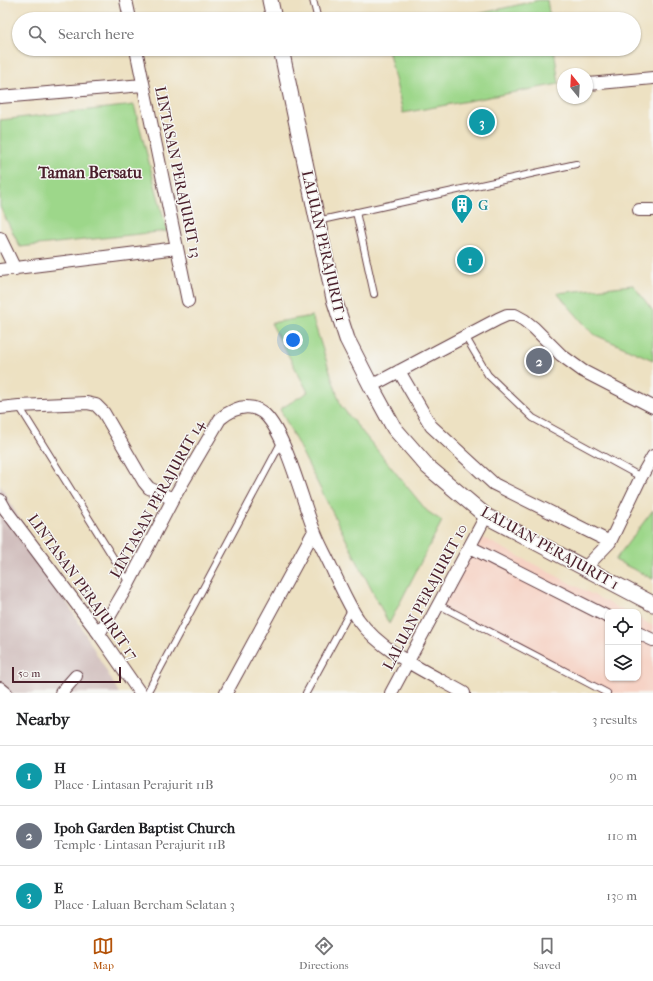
<!DOCTYPE html>
<html lang="en">
<head>
<meta charset="utf-8">
<style>
	body { margin:0; font-family:"IM FELL French Canon",serif; background:#f2f2f2; color:#202124 }
	.controls { position:absolute; right:12px; bottom:12px; display:grid; overflow:hidden; border-radius:8px; box-shadow:0 1px 3px #0004 }
	.controls button { width:36px; height:36px; display:grid; place-items:center; padding:0; border:0; border-bottom:1px solid #e0e0e0; background:#fff; color:#202124; font:20px sans-serif }
	.compass { position:absolute; left:557px; top:68px; width:36px; height:36px; border-radius:50%; background:#fff; box-shadow:0 1px 3px #0004; rotate:342deg }
	.scale { position:absolute; left:12px; bottom:10px; width:109px; box-sizing:border-box; padding-left:4px; border:2px solid #4a1f2b; border-top:0; font-size:11px; line-height:14px; white-space:nowrap; color:#4a1f2b; -webkit-text-stroke:3px #f6f6f2; paint-order:stroke }
	.you { position:absolute; left:293px; top:340px; width:14px; height:14px; margin:-10px; border:3px solid #fff; border-radius:50%; background:#1a73e8; box-shadow:0 0 0 6px #1a73e833 }
	.badge { display:grid; place-items:center; width:26px; height:26px; border-radius:50%; background:#b45309; color:#fff; font-size:13px; font-weight:700 }
	.pin { position:absolute; translate:-50% -50%; border:2px solid #fff; box-shadow:0 1px 4px #0006 }
	.list { margin:0; padding:0; list-style:none }
	h2 { display:flex; justify-content:space-between; align-items:center; height:52px; margin:0; padding:0 16px; font-size:17px }
	h2 small { font-size:13px; font-weight:400; color:#757577 }
	.list li { display:grid; grid-template-columns:26px 1fr auto; gap:12px; align-items:center; box-sizing:border-box; height:60px; padding:0 16px; border-top:1px solid #e0e0e0 }
	.list b { display:block; font-size:15px; white-space:nowrap }
	.list p { margin:0; font-size:13px; white-space:nowrap; color:#757577 }
	.list em { font-size:13px; font-style:normal; color:#757577 }
	.icon { flex:none; width:22px; height:22px; fill:none; stroke:currentColor; stroke-width:2; stroke-linecap:round; stroke-linejoin:round }
	.map { position:relative; flex:none; width:653px; height:693px; overflow:hidden }
	.search { position:absolute; background:#fff; box-shadow:0 1px 3px #0004; left:12px; right:12px; top:12px; height:44px; display:flex; align-items:center; gap:10px; box-sizing:border-box; padding:0 14px; border-radius:22px; color:#757577; font-size:15px }
	.sheet { height:232px; background:#fff }
	nav { display:flex; justify-content:space-around; align-items:center; box-sizing:border-box; height:56px; border-top:1px solid #e0e0e0; background:#fff; font-size:11px; color:#757577 }
	nav a { display:grid; justify-items:center; gap:2px }
	nav .on { color:#b45309 }
	.map>svg:first-child { display:block }
	.built { fill:#f6d2c4 }
	.industrial { fill:#d1bfbe }
	.green { fill:#9dd78a; stroke:#747b5a }
	.lines { fill:none; stroke-linecap:round; stroke-linejoin:round }
	.service-casing { stroke:#623c42; stroke-width:8 }
	.minor-casing { stroke:#623c42; stroke-width:14 }
	.tertiary-casing { stroke:#623c42; stroke-width:17 }
	.service { stroke:#fff; stroke-width:6 }
	.minor { stroke:#fff; stroke-width:12 }
	.tertiary { stroke:#fff; stroke-width:15 }
	.labels { text-anchor:middle; dominant-baseline:central; stroke-width:3; stroke-linejoin:round; paint-order:stroke }
	.street-label { font-size:15px; fill:#4a1f2b; stroke:#f6f6f2 }
	.culture-label { font-size:15px; fill:#0d838f; stroke:#f6f6f2; text-anchor:start }
	.neighbourhood-label { font-size:16px; font-weight:bold; fill:#4a1f2b; stroke:#f6f6f2 }
</style>
</head>
<body>
<div class="map">
<svg width="653" height="693" viewBox="0 0 653 693">
	<rect width="100%" height="100%" fill="#f6f6f2"/>
	<filter id="ink" filterUnits="userSpaceOnUse"><feTurbulence type="fractalNoise" baseFrequency=".025" numOctaves="2"/><feDisplacementMap in="SourceGraphic" scale="8" xChannelSelector="R" yChannelSelector="G"/><feConvolveMatrix kernelMatrix="1 2 1 2 8 2 1 2 1" color-interpolation-filters="sRGB"/></filter>
	<filter id="wash" filterUnits="userSpaceOnUse"><feTurbulence type="fractalNoise" baseFrequency=".012" numOctaves="4" result="noise"/><feDisplacementMap in="SourceGraphic" scale="16" xChannelSelector="R" yChannelSelector="G"/><feGaussianBlur stdDeviation="0.9" result="paint"/><feColorMatrix in="noise" values="0 0 0 0 0 0 0 0 0 0 0 0 0 0 0 0 0 1.4 0 .05"/><feComposite in="paint" operator="in"/></filter>
	<g filter="url(#wash)">
		<rect width="100%" height="100%" fill="#ede1c2"/>
		<path class="built" d="M476 534 626 612H608V678H638V618L653 626V693H605L438 605Z"/>
		<path class="industrial" d="M0 485 119 693H0Z"/>
		<path class="green" d="M539 0H547L550 19H457Z
			M388 49H554L559 84 403 113Z
			M134 105 167 231 20 247 0 207V120Z
			M633 285 653 311V360L593 334 557 293Z
			M312 316 341 406 427 511 442 521 389 624 280 409 308 392 271 323Z
			M653 510V579L615 560Z"/>
	</g>
	<g filter="url(#ink)">
		<g class="lines">
			<g class="service-casing">
				<path id="service" d="M313 0 317 16
					M356 212 374 294
					M317 221 576 164
					M465 336 488 375 533 418 641 477
					M19 406 129 583
					M439 605 607 693
					M147 693 282 441
					M306 693 352 608"/>
			</g>
			<g class="minor-casing">
				<path id="minor" d="M126 0 130 19
					M136 49 188 301
					M589 84 653 78
					M0 97 143 85
					M639 210H653
					M0 238 15 269
					M0 270 177 248
					M399 371 431 426 494 484 610 542
					M371 386 498 319 507 315H515L524 320 534 328 561 355 583 371 653 407
					M0 408 19 406 87 403 96 405 104 413 144 482 149 488 173 499
					M0 500 5 509 99 634 140 693
					M470 547 608 617
					M584 569 610 542 641 477 653 456
					M638 633 653 640
					M99 634 129 583 173 499 220 419C232 409 247 402 262 412 285 429 302 501 314 530 319 544 327 557 333 571 341 587 348 604 358 619 382 653 429 673 464 693
					M0 688 6 693
					M61 693 76 676
					M226 693 314 531
					M391 693 486 516"/>
			</g>
			<g class="tertiary-casing">
				<path id="tertiary" d="M270 0 274 19
					M281 49 334 299 347 339 371 386 394 428 428 467 486 516 653 604"/>
			</g>
			<use href="#service" class="service"/>
			<use href="#minor" class="minor"/>
			<use href="#tertiary" class="tertiary"/>
		</g>
	</g>
	<defs>
		<g id="building-pin" transform="scale(1.15)"><path d="M0 17L-7.5 6A9.5 9.5 0 1 1 7.5 6Z" fill="#0f9aa8" stroke="#f6f6f2"/><path d="M-4-6H4V6H1V3H-1V6H-4ZM-2.5-4.3h1.7v1.8h-1.7ZM.8-4.3h1.7v1.8H.8ZM-2.5-1h1.7V.8h-1.7ZM.8-1h1.7V.8H.8Z" fill="#fff"/></g>
	</defs>
	<g fill-rule="evenodd">
		<use href="#building-pin" x="462" y="205"/>
	</g>
	<g class="labels">
		<g class="street-label">
			<text transform="translate(178 172) rotate(78)">LINTASAN PERAJURIT 13</text>
			<text transform="translate(324 246) rotate(77)">LALUAN PERAJURIT 1</text>
			<text transform="translate(157 499) rotate(-61)">LINTASAN PERAJURIT 14</text>
			<text transform="translate(550 548) rotate(29)">LALUAN PERAJURIT 1</text>
			<text transform="translate(83 587) rotate(54)">LINTASAN PERAJURIT 17</text>
			<text transform="translate(425 597) rotate(-62)">LALUAN PERAJURIT 10</text>
		</g>
		<g class="culture-label">
			<text x="478" y="205">G</text>
		</g>
		<g class="neighbourhood-label">
			<text x="90" y="172">Taman Bersatu</text>
		</g>
	</g>
</svg>
<div class="controls">
<button><svg class="icon" aria-label="locate" viewBox="0 0 24 24"><circle cx="12" cy="12" r="6"/><path d="M12 2v4M12 18v4M2 12h4M18 12h4"/></svg></button>
<button><svg class="icon" aria-label="layers" viewBox="0 0 24 24"><path d="M12 4l9 5-9 5-9-5zM3 14l9 5 9-5"/></svg></button>
</div>
<svg class="compass" viewBox="-18 -18 36 36"><path d="M0-13l5 13h-10z" fill="#e53935"/><path d="M0 13l5-13h-10z" fill="#757577"/></svg>
<div class="scale">50 m</div>
<div class="you"></div>
<div class="pin badge" style="left:470px;top:260px;background:#0f9aa8">1</div>
<div class="pin badge" style="left:539px;top:361px;background:#6b7280">2</div>
<div class="pin badge" style="left:482px;top:122px;background:#0f9aa8">3</div>
<div class="search"><svg class="icon" aria-label="search" viewBox="0 0 24 24"><circle cx="10" cy="10" r="6"/><path d="M15 15l6 6"/></svg>Search here</div>
</div>
<section class="sheet">
<h2>Nearby<small>3 results</small></h2>
<ul class="list">
<li><span class="badge" style="background:#0f9aa8">1</span><div><b>H</b><p>Place · Lintasan Perajurit 11B</p></div><em>90 m</em></li>
<li><span class="badge" style="background:#6b7280">2</span><div><b>Ipoh Garden Baptist Church</b><p>Temple · Lintasan Perajurit 11B</p></div><em>110 m</em></li>
<li><span class="badge" style="background:#0f9aa8">3</span><div><b>E</b><p>Place · Laluan Bercham Selatan 3</p></div><em>130 m</em></li>
</ul>
</section>
<nav>
<a class="on"><svg class="icon" aria-label="map" viewBox="0 0 24 24"><path d="M3 6l6-2 6 2 6-2v14l-6 2-6-2-6 2zM9 4v14M15 6v14"/></svg>Map</a>
<a><svg class="icon" aria-label="directions" viewBox="0 0 24 24"><path d="M12 3l9 9-9 9-9-9zM9 14v-3h6M13 9l2 2-2 2"/></svg>Directions</a>
<a><svg class="icon" aria-label="saved" viewBox="0 0 24 24"><path d="M7 4h10v16l-5-4-5 4z"/></svg>Saved</a>
</nav>
</body>
</html>
